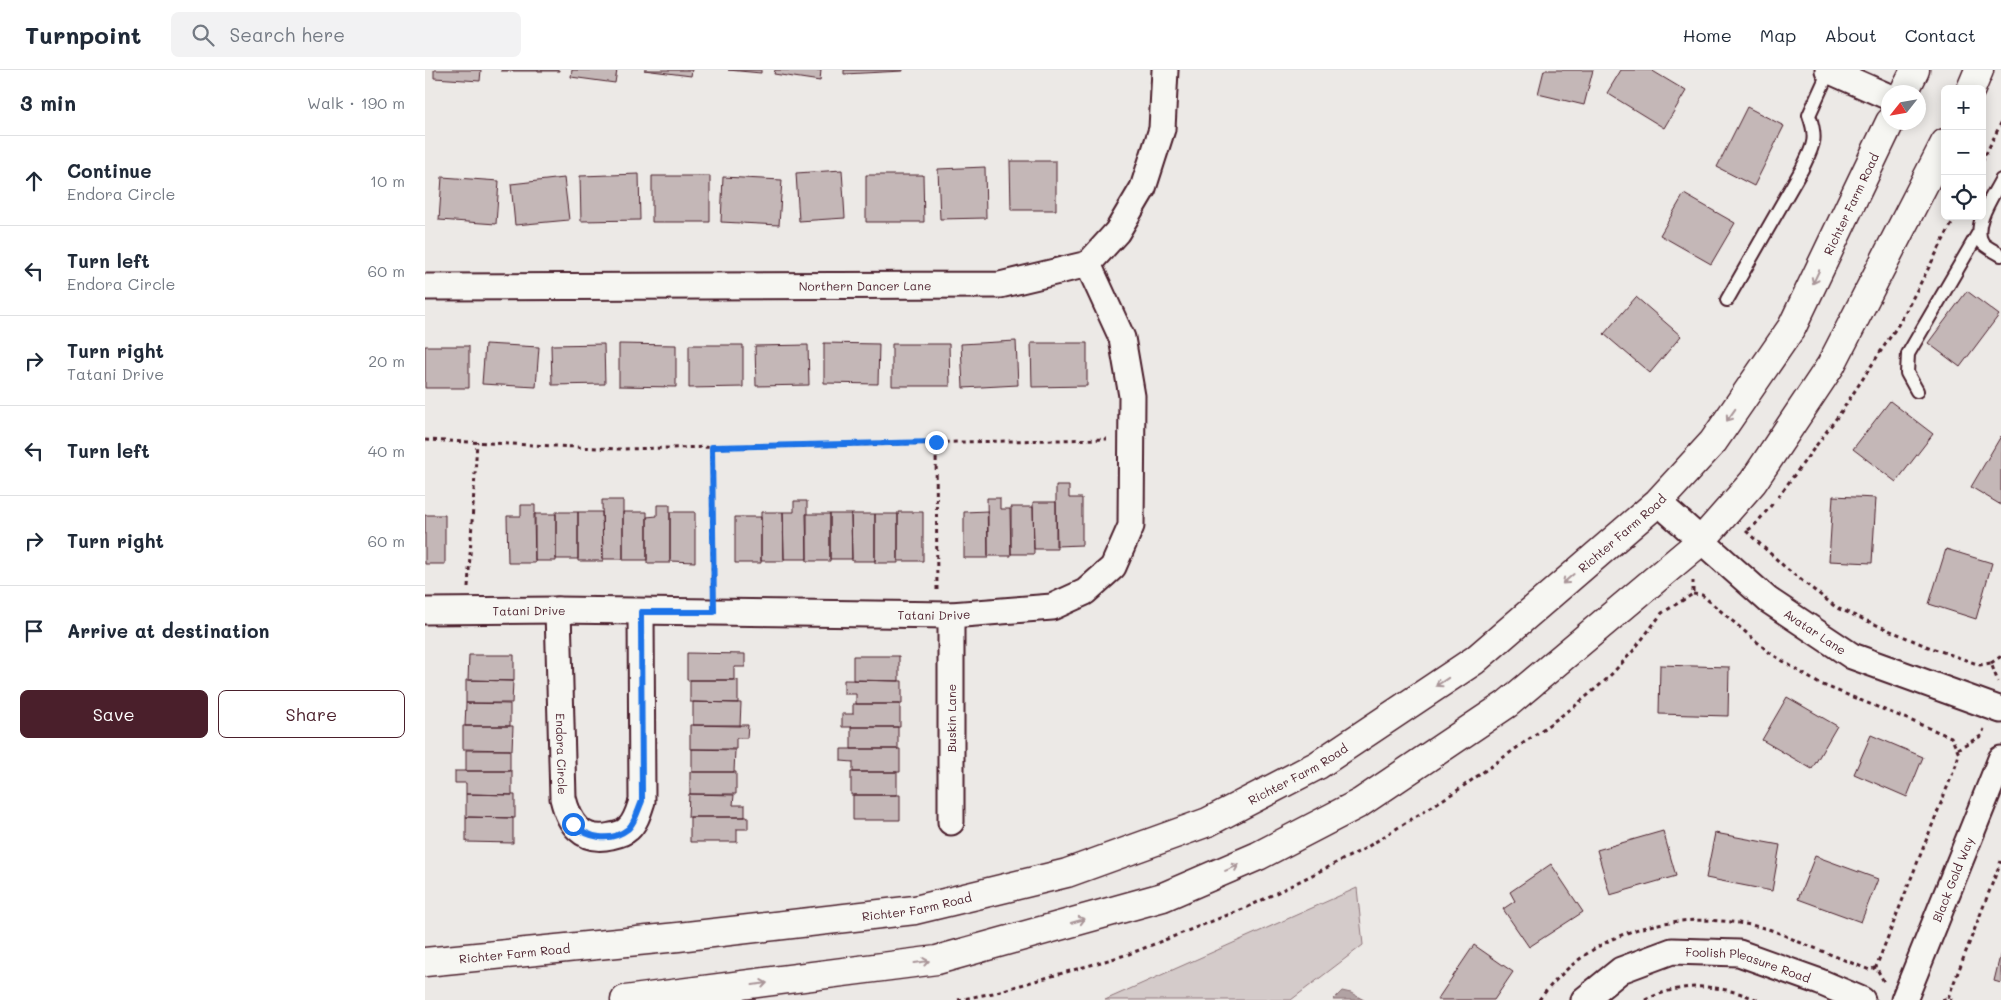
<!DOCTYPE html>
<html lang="en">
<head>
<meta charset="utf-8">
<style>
	body { margin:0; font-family:Mali,sans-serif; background:#f2f2f3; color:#1f2937 }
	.controls { position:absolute; right:15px; top:15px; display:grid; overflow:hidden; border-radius:8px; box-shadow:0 2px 12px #0003 }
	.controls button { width:45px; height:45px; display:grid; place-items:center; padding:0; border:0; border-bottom:1px solid #e0e1e3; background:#fff; color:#1f2937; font:25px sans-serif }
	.compass { position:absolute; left:1456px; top:15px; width:45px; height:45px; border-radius:50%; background:#fff; box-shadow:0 2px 12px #0003; rotate:239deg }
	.stop { position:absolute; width:15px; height:15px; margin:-11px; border:4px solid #1a73e8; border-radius:50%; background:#fff }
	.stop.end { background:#1a73e8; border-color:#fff; box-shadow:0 1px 5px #0008 }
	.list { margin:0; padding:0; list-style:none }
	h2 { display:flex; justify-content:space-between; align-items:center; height:65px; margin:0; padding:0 20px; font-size:21px }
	h2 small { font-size:16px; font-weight:400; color:#747a83 }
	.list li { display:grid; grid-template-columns:32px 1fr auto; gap:15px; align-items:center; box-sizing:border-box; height:90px; padding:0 20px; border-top:1px solid #e0e1e3 }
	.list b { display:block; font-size:19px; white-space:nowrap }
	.list p { margin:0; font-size:16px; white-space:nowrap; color:#747a83 }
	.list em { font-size:16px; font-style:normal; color:#747a83 }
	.actions { display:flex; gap:10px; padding:15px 20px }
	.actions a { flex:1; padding:11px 0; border:1px solid #4a1f2b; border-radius:8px; text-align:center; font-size:18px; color:#4a1f2b }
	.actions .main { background:#4a1f2b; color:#fff }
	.icon { flex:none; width:28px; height:28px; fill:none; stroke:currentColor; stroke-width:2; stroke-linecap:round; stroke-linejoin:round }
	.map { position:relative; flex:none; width:1576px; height:930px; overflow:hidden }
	header { display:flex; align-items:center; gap:30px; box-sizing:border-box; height:70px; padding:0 25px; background:#fff; border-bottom:1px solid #e0e1e3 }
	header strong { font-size:24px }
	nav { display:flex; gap:28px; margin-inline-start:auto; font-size:18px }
	.search { width:350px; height:45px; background:#f2f2f3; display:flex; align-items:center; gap:12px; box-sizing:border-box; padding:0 18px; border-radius:8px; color:#747a83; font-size:19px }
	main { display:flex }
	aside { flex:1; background:#fff }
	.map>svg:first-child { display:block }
	.green { fill:#d4cbca; stroke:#8f757a }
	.water { fill:#b1a2a3; stroke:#886e73 }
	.building { fill:#c4b7b7; stroke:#4a1f2b }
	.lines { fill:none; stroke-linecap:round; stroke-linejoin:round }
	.lane-casing { stroke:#4a1f2b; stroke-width:16 }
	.street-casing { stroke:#4a1f2b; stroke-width:29 }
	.secondary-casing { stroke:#4a1f2b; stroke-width:31 }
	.path { stroke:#4a1f2b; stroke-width:3; stroke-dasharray:4 4; stroke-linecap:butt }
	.lane { stroke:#f6f6f2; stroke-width:12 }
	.street { stroke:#f6f6f2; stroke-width:25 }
	.secondary { stroke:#f6f6f2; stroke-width:28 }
	.oneway { stroke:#a99598 }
	.route { stroke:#1a73e8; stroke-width:6 }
	.labels { text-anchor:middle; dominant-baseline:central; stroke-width:4; stroke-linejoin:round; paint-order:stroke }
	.street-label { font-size:12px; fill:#4a1f2b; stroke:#f6f6f2 }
</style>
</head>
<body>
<header>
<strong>Turnpoint</strong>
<div class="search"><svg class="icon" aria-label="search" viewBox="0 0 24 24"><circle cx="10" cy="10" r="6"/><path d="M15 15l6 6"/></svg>Search here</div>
<nav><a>Home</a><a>Map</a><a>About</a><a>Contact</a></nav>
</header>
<main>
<aside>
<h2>3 min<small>Walk · 190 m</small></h2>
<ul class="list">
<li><svg class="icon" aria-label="ahead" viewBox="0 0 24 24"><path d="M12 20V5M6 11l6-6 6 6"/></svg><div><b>Continue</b><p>Endora Circle</p></div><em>10 m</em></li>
<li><svg class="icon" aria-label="left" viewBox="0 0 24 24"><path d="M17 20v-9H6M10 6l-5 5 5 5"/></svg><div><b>Turn left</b><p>Endora Circle</p></div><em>60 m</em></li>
<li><svg class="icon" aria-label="right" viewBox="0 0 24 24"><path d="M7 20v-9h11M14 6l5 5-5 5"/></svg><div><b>Turn right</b><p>Tatani Drive</p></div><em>20 m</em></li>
<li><svg class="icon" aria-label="left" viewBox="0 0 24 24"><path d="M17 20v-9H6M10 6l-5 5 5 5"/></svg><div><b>Turn left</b></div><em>40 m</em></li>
<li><svg class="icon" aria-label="right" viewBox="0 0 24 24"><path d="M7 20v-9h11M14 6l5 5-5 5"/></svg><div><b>Turn right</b></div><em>60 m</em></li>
<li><svg class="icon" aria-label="arrive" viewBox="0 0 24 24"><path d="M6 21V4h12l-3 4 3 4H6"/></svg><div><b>Arrive at destination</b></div></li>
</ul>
<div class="actions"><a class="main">Save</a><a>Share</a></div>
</aside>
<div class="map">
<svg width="1576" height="930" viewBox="0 0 1576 930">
	<rect width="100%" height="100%" fill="#ece9e6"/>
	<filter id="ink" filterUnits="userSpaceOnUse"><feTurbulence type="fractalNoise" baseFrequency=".02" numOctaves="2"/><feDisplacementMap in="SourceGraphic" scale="10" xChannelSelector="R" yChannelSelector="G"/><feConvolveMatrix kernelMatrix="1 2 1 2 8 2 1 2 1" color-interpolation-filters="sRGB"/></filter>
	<g filter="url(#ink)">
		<path class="green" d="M932 818 938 875 866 930H680Z"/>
		<path class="water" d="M917 921 926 923 939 930H908Z"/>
		<path class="building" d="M9 0H56L55 11 9 8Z
			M134 0V1H76V0Z
			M147 0H192L190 13 146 7Z
			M219 0H267L266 6Z
			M303 0H336V3Z
			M350 0H396L395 11 349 4Z
			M419 0H478V1L419 4Z
			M1119 0H1168L1159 35 1113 24Z
			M1196 0H1226L1261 21 1239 58 1182 23Z
			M1322 37 1359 56 1329 116 1292 97Z
			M585 91H631V140H586Z
			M560 97 561 148 515 149 513 99Z
			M417 100 420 148 374 151 371 103Z
			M214 104 215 150 156 151 155 106Z
			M441 105H498L499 152H441Z
			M227 106H285V152H227Z
			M17 107 74 111 71 154 14 150Z
			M298 107 357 110 354 155 296 152Z
			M139 108 144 150 90 155 86 114Z
			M1259 124 1310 153 1286 194 1235 165Z
			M1542 221 1574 245 1535 297 1503 273Z
			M1211 227 1256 266 1225 303 1179 264Z
			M591 271 593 315 538 318 536 274Z
			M399 273 454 274 453 314 399 313Z
			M606 273H662V316L607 317Z
			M60 274 114 277 111 317 57 314Z
			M179 274 180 314 127 315 126 275Z
			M194 274 251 275V317L194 316Z
			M467 274H524L525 316H467Z
			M264 275H318V317L264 318Z
			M383 275 384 315 331 316 330 276Z
			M0 276H44V318H0Z
			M1465 331 1508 364 1471 412 1428 379Z
			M1576 366V435L1546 417Z
			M631 416H644V428H657V475L631 476Z
			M1408 426 1451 428 1447 493 1404 491Z
			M562 428H575V439H585L586 486H563Z
			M177 430H198V489H178Z
			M369 431H382V489H359L358 442H369Z
			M608 432H631L632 479H609Z
			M96 435H110V493H83L82 446H96Z
			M232 435H245V493H222V447L232 446Z
			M586 437H608L609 484H586Z
			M563 441V488H539V442Z
			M131 442H153V489H131Z
			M153 442H177L178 491H153Z
			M198 442H222V490H198Z
			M245 442H270V492L245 491Z
			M336 442H358L359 491H336Z
			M473 442H498V491H473Z
			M109 444H131V491H110Z
			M381 444H405V491H382Z
			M405 444H426L427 489H405Z
			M426 444H450V491H427Z
			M450 444H473V493H450Z
			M0 445H20V494H0Z
			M310 447H336V493H310Z
			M1521 479 1567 493 1551 549 1504 534Z
			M262 583 320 584V597H309V610H262Z
			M44 585H89V611L43 610Z
			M428 586H474V611L428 610Z
			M1235 595 1304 597 1303 646 1234 644Z
			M41 610 88 611 87 633H41Z
			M265 610H313V633L265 632Z
			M419 610 477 611V634H431V624H419Z
			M1362 627 1412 656 1387 699 1337 670Z
			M268 632 316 633 315 656 268 655Z
			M41 633 85 634V656H40Z
			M428 634H475V657H417V644H428Z
			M265 655H323L322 668H311V679H265Z
			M38 656H88L87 680 38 679Z
			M426 657H473V679H426Z
			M1446 665 1498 687 1482 727 1429 704Z
			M267 679 310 680 309 702H267Z
			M416 679H475V702H428V692L416 691Z
			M41 680H85V701H41Z
			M30 701H87V725L41 724V713H30Z
			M265 702H311V724H265Z
			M426 702H472V725H426Z
			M41 724 90 725V748L41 747Z
			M264 724 309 725 308 735H320V747H263Z
			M428 725H475V750H428Z
			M41 747 88 748V773L41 772Z
			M265 747H323V759H312V772H265Z
			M1238 761 1251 806 1185 825 1172 780Z
			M1290 763 1355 775 1347 821 1281 808Z
			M1390 786 1453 809 1436 852 1373 829Z
			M1126 794 1158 842 1104 877 1078 839 1090 831 1085 822Z
			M1049 875 1088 902 1069 930H1012Z
			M1576 882V913L1569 911Z"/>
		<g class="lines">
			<g class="lane-casing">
				<path id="lane" d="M1576 110C1568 126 1547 155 1557 172 1560 177 1570 181 1576 185
					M1302 230 1377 99C1388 76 1393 70 1384 45L1404 1
					M1492 321 1482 303 1483 284 1554 162"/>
			</g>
			<g class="street-casing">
				<g id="street">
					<path d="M1403 0 1464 27"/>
					<path id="s1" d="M0 217 575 215 663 194 692 162 718 118 737 59 740 0"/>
					<path id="s2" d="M1233 432 1343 530 1427 586 1576 640"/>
					<path id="s3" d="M133 540 138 728C144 753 157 773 186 766 191 765 199 763 203 759 211 752 214 740 217 731L216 542"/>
					<path id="s4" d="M0 541 133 540 526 545 627 537 660 522 688 497 706 456 707 326 697 268 663 194"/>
					<path d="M526 752V545"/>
					<path id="s5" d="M1159 930 1196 900 1247 881 1314 883 1395 912 1437 930"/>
					<path id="s6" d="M1479 930 1576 689"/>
				</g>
			</g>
			<g class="secondary-casing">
				<g id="secondary">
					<path d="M1546 19 1554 0"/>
					<path d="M1479 22 1490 0"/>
					<path id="s7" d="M0 892 253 867 490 840 642 803 783 752 893 695 1050 590 1233 432 1288 372 1367 257 1465 52"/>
					<path d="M200 930 512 890 738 827 833 786 935 733 1082 634 1276 471 1328 412 1406 295 1520 73"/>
				</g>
			</g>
			<path class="path" d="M1557 92 1576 53
				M0 370 194 379 682 369
				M511 372 512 521
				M287 377 288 517
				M1353 427 1416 342 1475 252 1531 146
				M1323 460 1329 456 1349 432
				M1321 461 1362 499 1412 538 1501 576 1555 595 1566 593 1573 612
				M43 517 52 372
				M1268 524 1277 525 1345 583 1393 613 1526 667 1534 684 1531 695 1451 897
				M1566 593 1575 587 1576 583
				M1532 679 1556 666 1559 659
				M1523 928 1576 791
				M533 930 568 923 704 884 823 837 939 779 1033 720 1150 636 1182 609 1208 581 1237 543 1268 524V511
				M1114 930C1169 857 1252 837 1339 858 1351 861 1363 867 1374 872 1398 881 1421 891 1445 900L1451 897 1459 912
				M1220 930C1260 911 1293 914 1333 930
				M1517 930 1523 928 1527 930"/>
			<use href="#lane" class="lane"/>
			<use href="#street" class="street"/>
			<use href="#secondary" class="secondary"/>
		</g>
		<defs><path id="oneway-shaft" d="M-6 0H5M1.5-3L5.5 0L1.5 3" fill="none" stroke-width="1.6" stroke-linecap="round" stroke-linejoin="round" transform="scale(1.25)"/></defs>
		<g class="oneway">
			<use href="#oneway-shaft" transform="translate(1391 207) rotate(115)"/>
			<use href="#oneway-shaft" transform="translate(1306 345) rotate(125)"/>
			<use href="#oneway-shaft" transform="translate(1143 509) rotate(139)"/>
			<use href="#oneway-shaft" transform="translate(1017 612) rotate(146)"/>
			<use href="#oneway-shaft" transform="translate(807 798) rotate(-23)"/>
			<use href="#oneway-shaft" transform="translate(653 851) rotate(-16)"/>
			<use href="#oneway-shaft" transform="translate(497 892) rotate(-8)"/>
			<use href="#oneway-shaft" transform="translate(335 914) rotate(-8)"/>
		</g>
	</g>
	<g class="lines" filter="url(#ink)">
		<path class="route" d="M148 754C163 768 185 773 203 759 210 753 213 740 217 731L216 542H289L287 377 511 372"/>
	</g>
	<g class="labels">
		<g class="street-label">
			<text stroke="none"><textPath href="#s7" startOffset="1711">Richter Farm Road</textPath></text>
			<text stroke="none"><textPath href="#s1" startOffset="440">Northern Dancer Lane</textPath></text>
			<text stroke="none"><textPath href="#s7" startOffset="1306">Richter Farm Road</textPath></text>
			<text stroke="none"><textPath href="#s4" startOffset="104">Tatani Drive</textPath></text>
			<text stroke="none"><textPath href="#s4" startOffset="509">Tatani Drive</textPath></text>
			<text stroke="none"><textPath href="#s2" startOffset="204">Avatar Lane</textPath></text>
			<text transform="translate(526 648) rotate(-90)">Buskin Lane</text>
			<text stroke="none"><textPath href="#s3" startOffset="144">Endora Circle</textPath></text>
			<text stroke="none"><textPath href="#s7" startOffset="901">Richter Farm Road</textPath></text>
			<text stroke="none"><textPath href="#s6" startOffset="130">Black Gold Way</textPath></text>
			<text stroke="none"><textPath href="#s7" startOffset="495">Richter Farm Road</textPath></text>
			<text stroke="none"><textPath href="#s7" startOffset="90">Richter Farm Road</textPath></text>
			<text stroke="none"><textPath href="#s5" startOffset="180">Foolish Pleasure Road</textPath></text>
		</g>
	</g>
</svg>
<div class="controls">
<button>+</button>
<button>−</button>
<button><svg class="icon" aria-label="locate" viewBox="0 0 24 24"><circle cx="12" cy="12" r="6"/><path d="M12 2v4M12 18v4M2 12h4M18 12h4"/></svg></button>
</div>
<svg class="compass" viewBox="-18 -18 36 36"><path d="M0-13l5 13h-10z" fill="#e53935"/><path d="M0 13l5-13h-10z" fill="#747a83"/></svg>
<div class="stop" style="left:148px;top:754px"></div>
<div class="stop end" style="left:511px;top:372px"></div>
</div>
</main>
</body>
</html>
